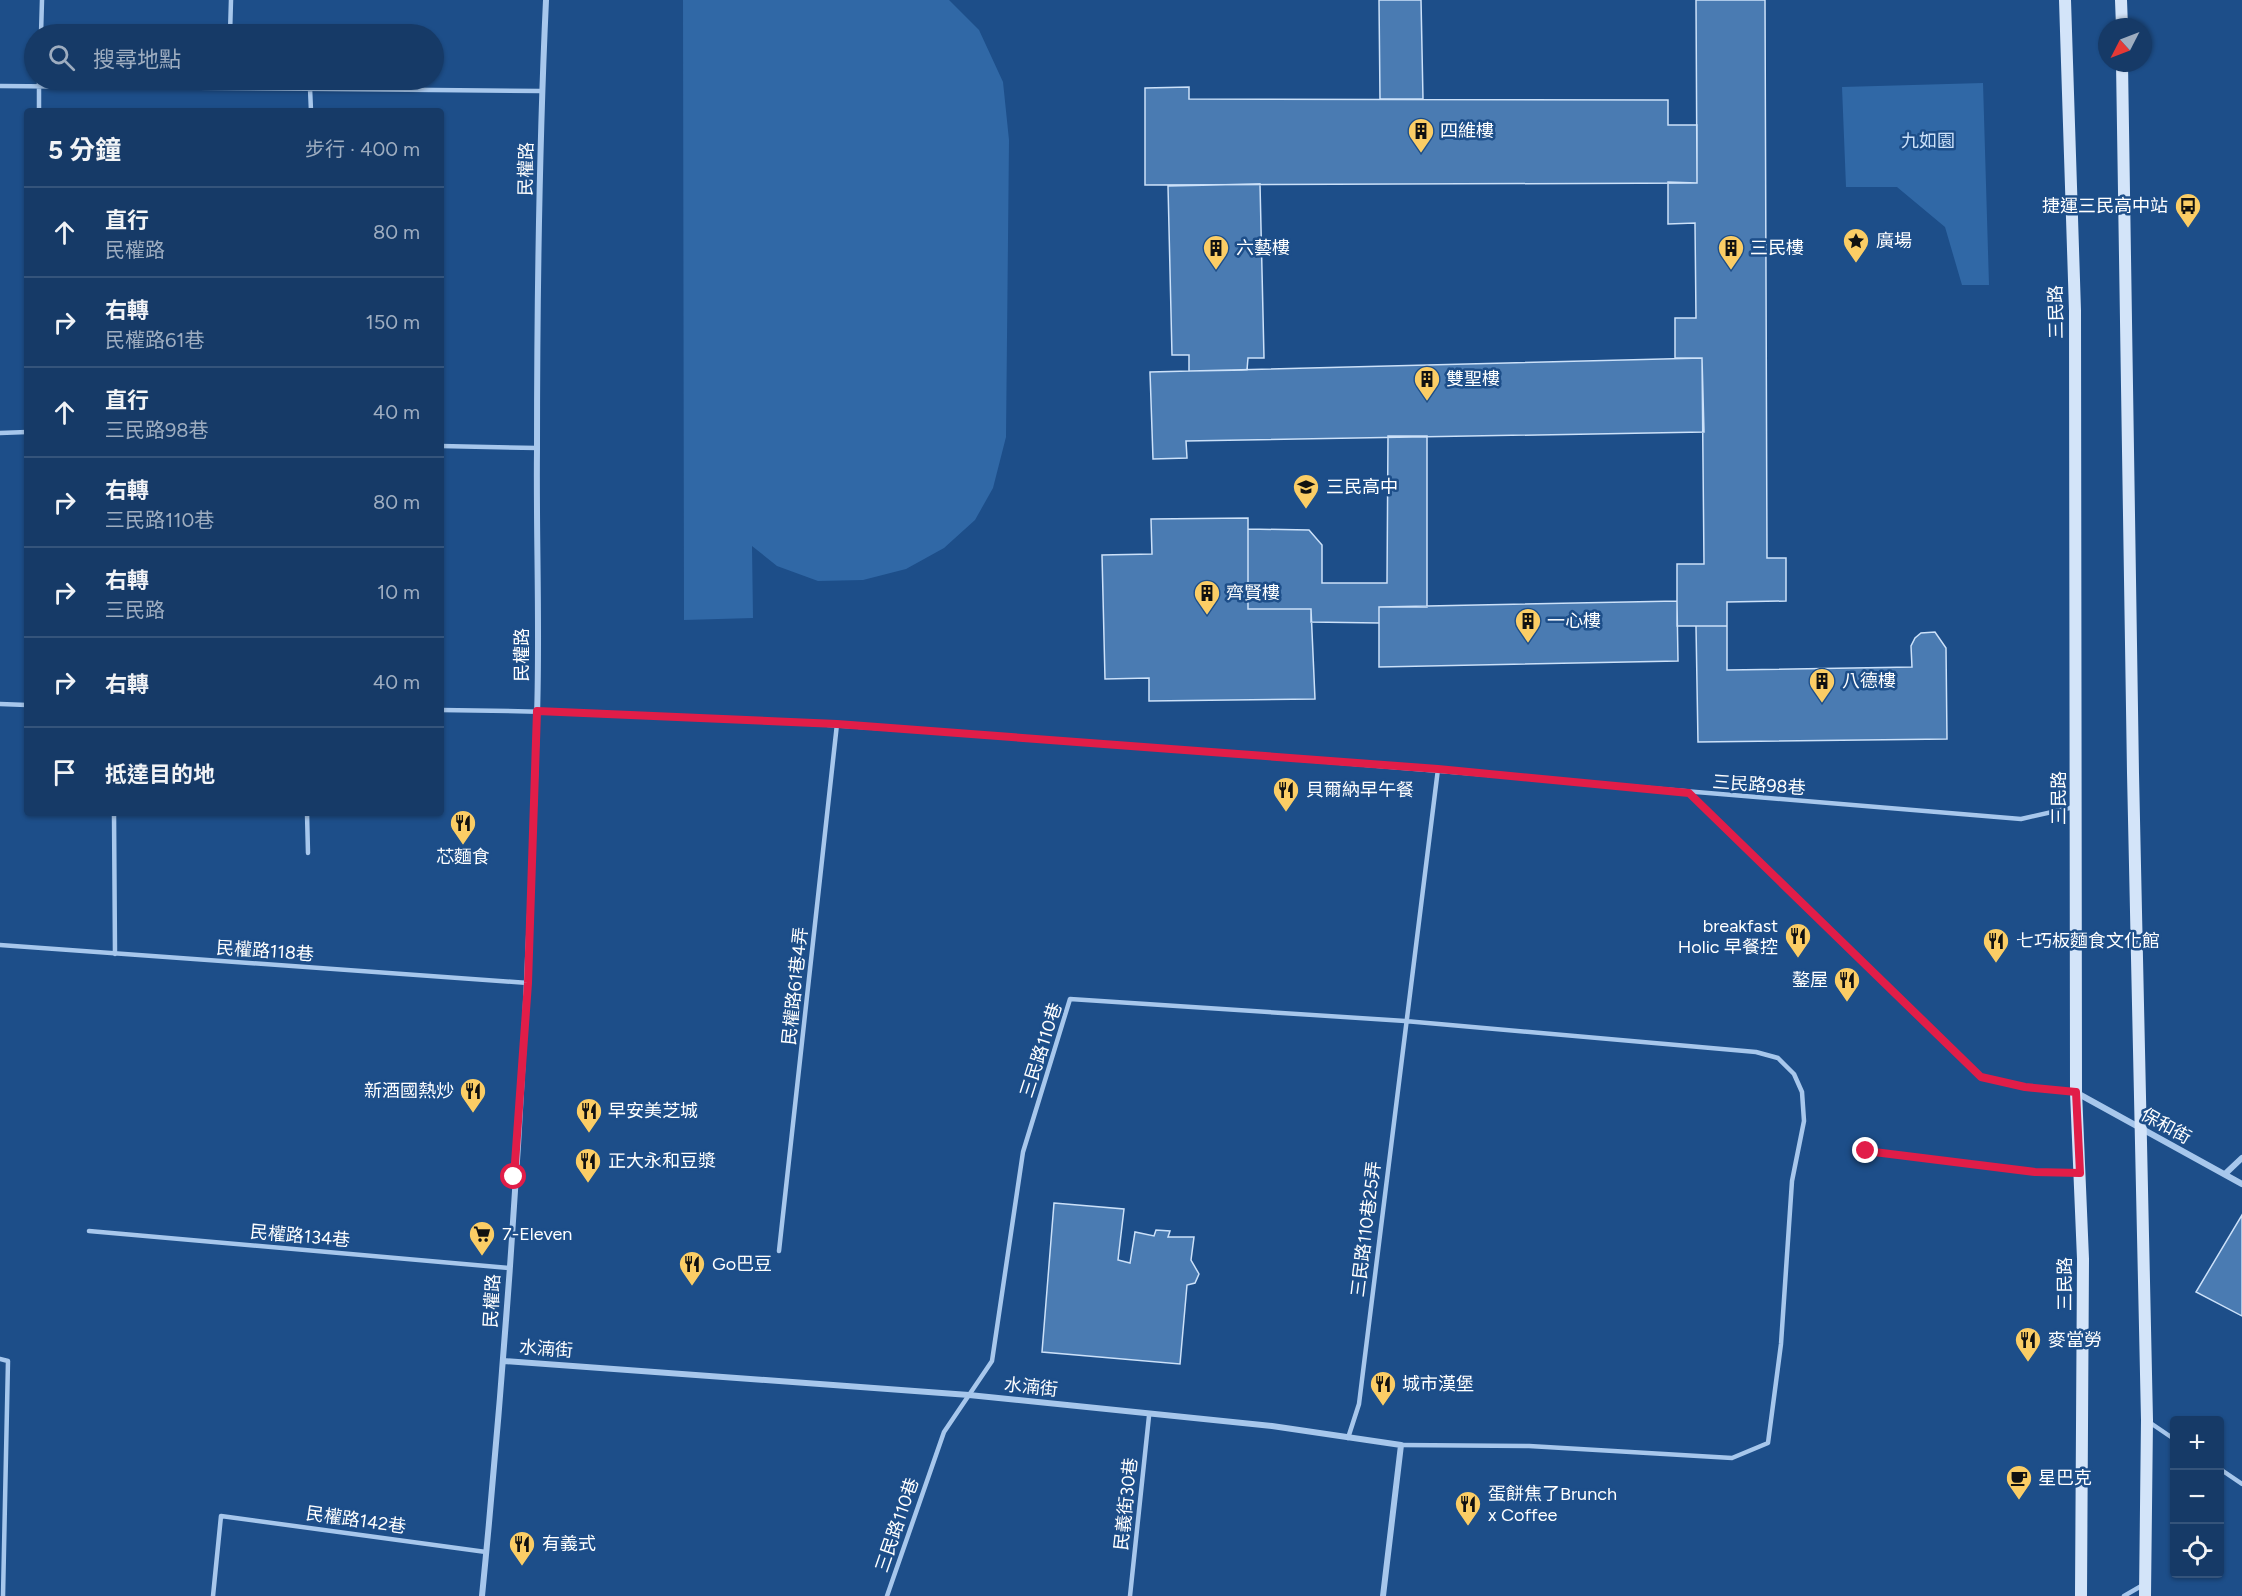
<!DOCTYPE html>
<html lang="zh-TW">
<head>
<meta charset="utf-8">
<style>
	body { margin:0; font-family:Figtree,"Noto Sans TC",sans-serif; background:#1f416d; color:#f1f3f6 }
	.controls { position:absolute; right:18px; bottom:18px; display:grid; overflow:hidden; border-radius:6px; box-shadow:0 2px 4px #0004 }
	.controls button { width:54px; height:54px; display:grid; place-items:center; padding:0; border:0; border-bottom:2px solid #35547b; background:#163a67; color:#f1f3f6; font:30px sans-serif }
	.compass { position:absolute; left:2098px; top:18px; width:54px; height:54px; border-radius:50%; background:#163a67; box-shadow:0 2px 4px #0004; rotate:228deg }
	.stop { position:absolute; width:18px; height:18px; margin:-14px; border:4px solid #e11d48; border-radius:50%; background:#fff }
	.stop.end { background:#e11d48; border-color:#fff; box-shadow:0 2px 6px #0008 }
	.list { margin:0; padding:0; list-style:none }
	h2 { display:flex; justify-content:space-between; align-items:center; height:78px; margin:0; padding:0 24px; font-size:26px }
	h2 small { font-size:20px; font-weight:400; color:#9eadc0 }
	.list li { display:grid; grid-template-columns:39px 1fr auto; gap:18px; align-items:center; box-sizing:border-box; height:90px; padding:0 24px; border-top:2px solid #35547b }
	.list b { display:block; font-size:22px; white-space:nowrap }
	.list p { margin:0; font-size:20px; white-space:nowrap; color:#9eadc0 }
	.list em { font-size:20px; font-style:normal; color:#9eadc0 }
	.icon { flex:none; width:33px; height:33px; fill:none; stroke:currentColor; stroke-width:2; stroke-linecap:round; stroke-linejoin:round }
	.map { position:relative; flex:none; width:2242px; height:1596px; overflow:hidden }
	.search { position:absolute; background:#163a67; box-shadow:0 2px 4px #0004; left:24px; top:24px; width:420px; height:66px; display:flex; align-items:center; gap:15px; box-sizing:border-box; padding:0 21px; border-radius:33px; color:#9eadc0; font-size:22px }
	.panel { position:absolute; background:#163a67; box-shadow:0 2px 4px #0004; left:24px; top:108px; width:420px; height:708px; border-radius:6px }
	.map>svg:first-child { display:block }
	.green { fill:#3068a6 }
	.building { fill:#4a7bb2; stroke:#cce1f9; stroke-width:1.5 }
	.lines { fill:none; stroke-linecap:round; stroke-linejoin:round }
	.lane { stroke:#a7c7ec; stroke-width:4.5 }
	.street { stroke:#a7c7ec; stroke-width:6 }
	.secondary { stroke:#d3e4f9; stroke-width:12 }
	.route { stroke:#e11d48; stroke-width:8 }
	.labels { text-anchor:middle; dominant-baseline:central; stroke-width:5; stroke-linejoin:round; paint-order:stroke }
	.poi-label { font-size:18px; fill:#fff; stroke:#1d4e89; text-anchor:start }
	.park-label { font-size:18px; fill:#cce1f9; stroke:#1d4e89 }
	.street-label { font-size:18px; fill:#fff; stroke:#1d4e89 }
</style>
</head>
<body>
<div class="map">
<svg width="2242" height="1596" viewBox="0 0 2242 1596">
	<rect width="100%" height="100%" fill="#1d4e89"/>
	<path class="green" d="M683 0H949L979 30 1003 82 1009 140 1006 437 993 488 975 520 944 548 906 569 863 580 818 581 777 566 752 546 753 618 684 620Z
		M1983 83 1989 285H1962L1945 227 1897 187H1846L1842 87Z"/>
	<path class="building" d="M1379 0H1421L1423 99H1380Z
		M1696 0H1765L1767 558H1786V601L1727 602V626H1677V564H1704L1702 358H1675V318H1696L1695 223 1668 224V182L1697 183Z
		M1189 87V99L1668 100V125H1697V183L1145 185V88Z
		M1260 184 1264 358H1248L1247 370 1189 371V355H1172L1168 186Z
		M1702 358 1704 432 1186 441 1187 458 1153 459 1150 372Z
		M1388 436H1427V607H1379V623L1311 622V609H1248V529L1309 530 1322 545V583H1387Z
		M1248 518V609H1311L1315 699 1149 701V678L1105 679 1102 555 1152 554 1151 519Z
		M1677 601 1678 661 1379 667V607Z
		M1696 626H1727V670L1912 667 1911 646 1915 638 1921 633 1935 632 1946 648 1947 739 1698 742Z
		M1054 1203 1124 1209 1118 1260 1130 1263 1135 1232 1154 1236 1156 1230 1170 1231 1168 1237H1194L1191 1260 1199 1274 1195 1283 1187 1285 1180 1364 1042 1352Z
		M2242 1215V1316L2196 1292Z"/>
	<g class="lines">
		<path class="lane" d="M41 34 42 0
			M230 34 231 0
			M39 80V111
			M0 86 541 91
			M310 88 311 111
			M0 433 27 432
			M441 446 537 448
			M0 704 27 705
			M441 710C664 712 886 728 1108 744 1413 767 1716 795 2021 819L2074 807
			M1689 793 1981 1077 2025 1087 2073 1092
			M114 813 115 954
			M307 813 308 853
			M0 945 528 983
			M1866 1151 2035 1172 2078 1173
			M89 1231 509 1268
			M779 1251 837 724
			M0 1359 8 1361 3 1596
			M2149 1422 2174 1439
			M1348 1438 1359 1404 1438 769
			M2220 1469 2242 1484
			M213 1596 221 1516 486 1552
			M887 1596 944 1432 992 1361 1023 1152 1070 999 1405 1021 1756 1052 1778 1058 1794 1074 1802 1092 1804 1121 1792 1181 1781 1344 1768 1443 1732 1458 1529 1446 1401 1445
			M1130 1596 1149 1416
			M2124 1596 2143 1585"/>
		<path class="street" d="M2077 1093 2242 1184
			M2225 1174 2242 1158
			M504 1361 969 1395 1272 1426 1401 1445 1383 1596
			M482 1596C511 1303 529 1009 537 715 540 626 536 538 537 450 537 300 539 150 546 0"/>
		<path class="secondary" d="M2065 0 2075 311 2076 1092 2083 1259 2081 1596
			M2121 0 2122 27
			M2122 63 2133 773 2147 1420 2145 1596"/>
	</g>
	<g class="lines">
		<path class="route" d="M514 1177 528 983 537 711 837 724 1438 769 1689 793 1981 1077 2025 1087 2076 1092 2080 1173 2035 1172 1866 1151"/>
	</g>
	<defs>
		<g id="building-pin" transform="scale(1.35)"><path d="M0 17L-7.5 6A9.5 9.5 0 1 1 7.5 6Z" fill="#fbcd65" stroke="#1d4e89"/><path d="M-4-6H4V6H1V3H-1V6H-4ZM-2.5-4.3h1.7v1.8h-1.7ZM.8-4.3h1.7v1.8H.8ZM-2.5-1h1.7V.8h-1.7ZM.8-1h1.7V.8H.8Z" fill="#111"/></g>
		<g id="bus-pin" transform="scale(1.35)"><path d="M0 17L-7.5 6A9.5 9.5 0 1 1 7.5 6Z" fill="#fbcd65" stroke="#1d4e89"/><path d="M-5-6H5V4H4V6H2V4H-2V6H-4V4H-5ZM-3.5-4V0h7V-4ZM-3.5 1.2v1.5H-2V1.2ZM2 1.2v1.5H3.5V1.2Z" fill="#111"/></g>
		<g id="sight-pin" transform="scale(1.35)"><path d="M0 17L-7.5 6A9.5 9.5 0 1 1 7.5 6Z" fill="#fbcd65" stroke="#1d4e89"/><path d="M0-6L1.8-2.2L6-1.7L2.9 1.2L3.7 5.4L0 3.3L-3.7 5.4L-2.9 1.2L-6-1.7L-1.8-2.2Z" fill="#111"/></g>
		<g id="school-pin" transform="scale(1.35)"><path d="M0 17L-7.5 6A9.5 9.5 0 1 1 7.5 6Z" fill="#fbcd65" stroke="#1d4e89"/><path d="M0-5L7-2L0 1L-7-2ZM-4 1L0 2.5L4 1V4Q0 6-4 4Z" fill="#111"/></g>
		<g id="restaurant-pin" transform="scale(1.35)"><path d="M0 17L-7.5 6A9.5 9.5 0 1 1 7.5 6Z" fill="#fbcd65" stroke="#1d4e89"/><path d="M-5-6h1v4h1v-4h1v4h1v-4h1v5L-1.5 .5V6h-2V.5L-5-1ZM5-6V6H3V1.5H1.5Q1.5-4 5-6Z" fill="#111"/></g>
		<g id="supermarket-pin" transform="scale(1.35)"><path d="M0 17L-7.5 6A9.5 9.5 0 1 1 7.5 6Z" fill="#fbcd65" stroke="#1d4e89"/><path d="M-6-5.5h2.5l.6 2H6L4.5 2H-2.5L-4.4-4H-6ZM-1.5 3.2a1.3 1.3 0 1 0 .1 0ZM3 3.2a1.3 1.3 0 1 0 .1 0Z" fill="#111"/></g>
		<g id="cafe-pin" transform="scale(1.35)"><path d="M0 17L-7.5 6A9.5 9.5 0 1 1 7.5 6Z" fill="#fbcd65" stroke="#1d4e89"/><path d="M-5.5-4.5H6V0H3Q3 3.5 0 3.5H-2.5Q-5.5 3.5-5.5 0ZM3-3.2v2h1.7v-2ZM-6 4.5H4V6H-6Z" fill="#111"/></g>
	</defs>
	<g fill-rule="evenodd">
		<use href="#building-pin" x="1421" y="131"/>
		<use href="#bus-pin" x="2188" y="206"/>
		<use href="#sight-pin" x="1856" y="241"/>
		<use href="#building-pin" x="1216" y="248"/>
		<use href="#building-pin" x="1731" y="248"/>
		<use href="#building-pin" x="1427" y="379"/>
		<use href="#school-pin" x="1306" y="487"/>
		<use href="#building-pin" x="1207" y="593"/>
		<use href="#building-pin" x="1528" y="621"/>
		<use href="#building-pin" x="1822" y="681"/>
		<use href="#restaurant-pin" x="1286" y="790"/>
		<use href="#restaurant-pin" x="463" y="823"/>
		<use href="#restaurant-pin" x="1798" y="936"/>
		<use href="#restaurant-pin" x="1996" y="941"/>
		<use href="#restaurant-pin" x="1847" y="980"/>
		<use href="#restaurant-pin" x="473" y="1091"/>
		<use href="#restaurant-pin" x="589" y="1111"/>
		<use href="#restaurant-pin" x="588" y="1161"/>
		<use href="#supermarket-pin" x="482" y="1234"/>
		<use href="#restaurant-pin" x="692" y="1264"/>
		<use href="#restaurant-pin" x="2028" y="1340"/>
		<use href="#restaurant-pin" x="1383" y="1384"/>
		<use href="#cafe-pin" x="2019" y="1478"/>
		<use href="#restaurant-pin" x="1468" y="1504"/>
		<use href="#restaurant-pin" x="522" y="1544"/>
	</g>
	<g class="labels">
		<g class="poi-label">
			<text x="1440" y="131">四維樓</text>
			<text x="2168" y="206" text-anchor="end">捷運三民高中站</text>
			<text x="1876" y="241">廣場</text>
			<text x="1236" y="248">六藝樓</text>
			<text x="1750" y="248">三民樓</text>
			<text x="1446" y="379">雙聖樓</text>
			<text x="1326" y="487">三民高中</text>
			<text x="1226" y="593">齊賢樓</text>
			<text x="1547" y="621">一心樓</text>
			<text x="1842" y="681">八德樓</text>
			<text x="1306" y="790">貝爾納早午餐</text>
			<text x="463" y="857" text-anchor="middle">芯麵食</text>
			<text x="1778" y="926" text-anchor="end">breakfast<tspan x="1778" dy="21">Holic 早餐控</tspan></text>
			<text x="2016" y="941">七巧板麵食文化館</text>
			<text x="1828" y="980" text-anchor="end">鏊屋</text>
			<text x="454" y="1091" text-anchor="end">新酒國熱炒</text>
			<text x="608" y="1111">早安美芝城</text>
			<text x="608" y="1161">正大永和豆漿</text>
			<text x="502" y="1234">7-Eleven</text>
			<text x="712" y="1264">Go巴豆</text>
			<text x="2048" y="1340">麥當勞</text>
			<text x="1402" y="1384">城市漢堡</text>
			<text x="2038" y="1478">星巴克</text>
			<text x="1488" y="1494">蛋餅焦了Brunch<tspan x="1488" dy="21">x Coffee</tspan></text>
			<text x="542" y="1544">有義式</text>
		</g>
		<g class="park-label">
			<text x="1928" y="141">九如園</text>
		</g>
		<g class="street-label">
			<text transform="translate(526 169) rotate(-89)">民權路</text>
			<text transform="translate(2056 312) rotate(-91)">三民路</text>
			<text transform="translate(522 655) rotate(-90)">民權路</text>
			<text transform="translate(1759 785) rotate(4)">三民路98巷</text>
			<text transform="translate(2059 798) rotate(-90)">三民路</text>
			<text transform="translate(265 951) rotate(4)">民權路118巷</text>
			<text transform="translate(795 986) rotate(-84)">民權路61巷4弄</text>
			<text transform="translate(1041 1050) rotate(-72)">三民路110巷</text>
			<text transform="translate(2166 1126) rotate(29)">保和街</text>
			<text transform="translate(1366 1229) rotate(-83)">三民路110巷25弄</text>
			<text transform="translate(300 1236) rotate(5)">民權路134巷</text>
			<text transform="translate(2065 1284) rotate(-90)">三民路</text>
			<text transform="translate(492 1301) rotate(-87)">民權路</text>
			<text transform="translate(546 1349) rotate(4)">水湳街</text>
			<text transform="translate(1031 1387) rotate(6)">水湳街</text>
			<text transform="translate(1126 1504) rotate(-84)">民義街30巷</text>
			<text transform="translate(356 1520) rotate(8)">民權路142巷</text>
			<text transform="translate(897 1525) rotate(-71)">三民路110巷</text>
		</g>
	</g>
</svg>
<div class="controls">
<button>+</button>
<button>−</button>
<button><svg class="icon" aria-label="locate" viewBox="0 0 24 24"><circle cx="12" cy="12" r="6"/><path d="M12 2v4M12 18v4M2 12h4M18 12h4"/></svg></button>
</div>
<svg class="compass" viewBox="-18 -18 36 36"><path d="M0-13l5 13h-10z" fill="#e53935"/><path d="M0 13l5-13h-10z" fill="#9eadc0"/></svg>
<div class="stop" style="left:514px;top:1177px"></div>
<div class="stop end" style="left:1866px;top:1151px"></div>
<div class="search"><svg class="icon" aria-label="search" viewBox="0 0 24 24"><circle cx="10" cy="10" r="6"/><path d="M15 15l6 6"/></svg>搜尋地點</div>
<section class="panel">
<h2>5 分鐘<small>步行 · 400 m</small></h2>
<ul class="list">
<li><svg class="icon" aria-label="ahead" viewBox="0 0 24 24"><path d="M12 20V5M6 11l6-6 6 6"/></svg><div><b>直行</b><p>民權路</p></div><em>80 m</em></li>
<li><svg class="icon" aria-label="right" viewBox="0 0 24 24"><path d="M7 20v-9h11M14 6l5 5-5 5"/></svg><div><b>右轉</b><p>民權路61巷</p></div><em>150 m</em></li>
<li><svg class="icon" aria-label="ahead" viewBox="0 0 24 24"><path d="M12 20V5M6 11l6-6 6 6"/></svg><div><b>直行</b><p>三民路98巷</p></div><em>40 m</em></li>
<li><svg class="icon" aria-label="right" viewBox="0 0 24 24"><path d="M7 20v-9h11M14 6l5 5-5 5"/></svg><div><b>右轉</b><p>三民路110巷</p></div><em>80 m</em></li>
<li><svg class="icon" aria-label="right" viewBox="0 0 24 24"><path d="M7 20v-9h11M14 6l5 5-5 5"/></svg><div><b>右轉</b><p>三民路</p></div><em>10 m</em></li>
<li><svg class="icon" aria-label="right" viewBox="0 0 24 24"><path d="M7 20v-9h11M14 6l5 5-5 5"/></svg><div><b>右轉</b></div><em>40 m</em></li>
<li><svg class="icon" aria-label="arrive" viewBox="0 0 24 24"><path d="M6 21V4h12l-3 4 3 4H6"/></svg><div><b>抵達目的地</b></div></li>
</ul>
</section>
</div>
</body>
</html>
